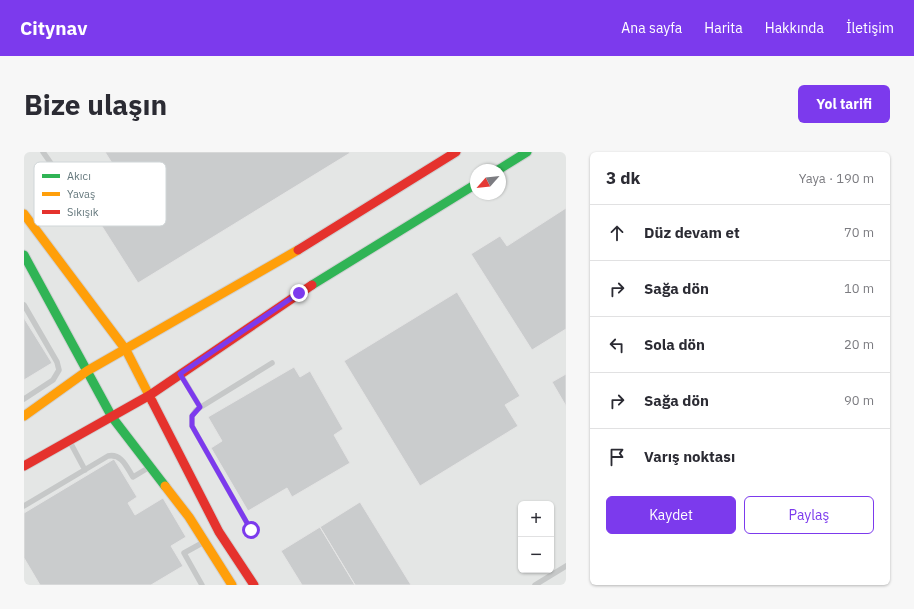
<!DOCTYPE html>
<html lang="tr">
<head>
<meta charset="utf-8">
<style>
	body { margin:0; font-family:"IBM Plex Sans",sans-serif; background:#f7f7f7; color:#2b2b33 }
	.controls { position:absolute; right:12px; bottom:12px; display:grid; overflow:hidden; border-radius:6px; box-shadow:0 1px 3px #0004 }
	.controls button { width:36px; height:36px; display:grid; place-items:center; padding:0; border:0; border-bottom:1px solid #e1e1e2; background:#fff; color:#2b2b33; font:20px sans-serif }
	.compass { position:absolute; left:446px; top:12px; width:36px; height:36px; border-radius:50%; background:#fff; box-shadow:0 1px 3px #0004; rotate:243deg }
	.stop { position:absolute; width:12px; height:12px; margin:-9px; border:3px solid #7c3aed; border-radius:50%; background:#fff }
	.stop.end { background:#7c3aed; border-color:#fff; box-shadow:0 1px 4px #0008 }
	.list { margin:0; padding:0; list-style:none }
	h2 { display:flex; justify-content:space-between; align-items:center; height:52px; margin:0; padding:0 16px; font-size:17px }
	h2 small { font-size:13px; font-weight:400; color:#7c7c81 }
	.list li { display:grid; grid-template-columns:26px 1fr auto; gap:12px; align-items:center; box-sizing:border-box; height:56px; padding:0 16px; border-top:1px solid #e1e1e2 }
	.list b { display:block; font-size:15px; white-space:nowrap }
	.list em { font-size:13px; font-style:normal; color:#7c7c81 }
	.actions { display:flex; gap:8px; padding:12px 16px }
	.actions a { flex:1; padding:9px 0; border:1px solid #7c3aed; border-radius:6px; text-align:center; font-size:14px; color:#7c3aed }
	.actions .main { background:#7c3aed; color:#fff }
	.icon { flex:none; width:22px; height:22px; fill:none; stroke:currentColor; stroke-width:2; stroke-linecap:round; stroke-linejoin:round }
	.map { position:relative; flex:none; width:542px; height:433px; overflow:hidden; border-radius:6px }
	header { display:flex; align-items:center; gap:24px; box-sizing:border-box; height:56px; padding:0 20px; background:#7c3aed; color:#fff }
	header strong { font-size:19px }
	nav { display:flex; gap:22px; margin-inline-start:auto; font-size:14px }
	.intro { display:flex; align-items:center; justify-content:space-between; box-sizing:border-box; height:96px; padding:0 24px }
	h1 { margin:0; font-size:28px }
	.button { padding:10px 18px; border-radius:6px; background:#7c3aed; color:#fff; font-size:14px; font-weight:700 }
	main { display:flex; gap:24px; padding:0 24px }
	aside { flex:1; background:#fff; border-radius:6px; box-shadow:0 1px 3px #0004 }
	.map>svg:first-child { display:block }
	.built { fill:#e4e6e5; fill-rule:evenodd }
	.building { fill:#cacccd; stroke:#e4e4e4 }
	.lines { fill:none; stroke-linecap:round; stroke-linejoin:round }
	.fast-casing { stroke:#d0d1d2; stroke-width:11 }
	.slow-casing { stroke:#d0d1d2; stroke-width:11 }
	.jam-casing { stroke:#d0d1d2; stroke-width:11 }
	.lane { stroke:#c6c8c8; stroke-width:5.5 }
	.fast { stroke:#30b455; stroke-width:9 }
	.slow { stroke:#ff9f0a; stroke-width:9 }
	.jam { stroke:#e5322d; stroke-width:9 }
	.route { stroke:#7c3aed; stroke-width:5 }
	.key { fill:#fff; stroke:#d0d6d8; stroke-width:1 }
	.key-label { font-size:11px; fill:#64777c }
</style>
</head>
<body>
<header>
<strong>Citynav</strong>
<nav><a>Ana sayfa</a><a>Harita</a><a>Hakkında</a><a>İletişim</a></nav>
</header>
<div class="intro"><h1>Bize ulaşın</h1><a class="button">Yol tarifi</a></div>
<main>
<div class="map">
<svg width="542" height="433" viewBox="0 0 542 433">
	<rect width="100%" height="100%" fill="#f5f5f5"/>
	<path class="built" d="M0 0H542V433H0ZM452 18H476V42H452ZM497 352H527V418H497Z"/>
	<path class="building" d="M81 0H325L326 1 114 131 74 68 110 46Z
		M542 56V177L508 198 447 102 476 84 483 94Z
		M433 140 496 244 481 253 494 274 396 334 320 209Z
		M0 166 28 211 0 228Z
		M270 215 276 225 286 219 319 277 310 283 326 311 268 345 263 336 224 359 187 296 198 289 184 265Z
		M542 222V254L528 230Z
		M90 307 113 345 104 351 111 363 139 346 162 385 147 394 159 414 127 433H16L0 406V361Z
		M336 350 387 433H331L296 375Z
		M296 375 331 433H278L257 399Z"/>
	<g class="lines">
		<g class="fast-casing">
			<path id="fast" d="M474 18 503 0
				M0 103 88 265 141 334
				M288 133 452 32"/>
		</g>
		<g class="slow-casing">
			<path id="slow" d="M0 62 102 198 128 249
				M0 264 63 219 274 98
				M141 334 165 365 208 433"/>
		</g>
		<g class="jam-casing">
			<path id="jam" d="M274 98 432 0
				M128 249 195 380 230 433
				M0 314 126 243 288 133"/>
		</g>
		<path class="lane" d="M11 74C19 69 29 65 35 59 52 41 29 15 19 0
			M0 153 33 210 35 218 29 228 0 247
			M157 223 176 255
			M46 290 61 318
			M0 354 84 304C98 301 103 316 109 325L124 316
			M227 378 168 274V264L172 258 248 211
			M178 433 160 401 180 390
			M511 433 542 414"/>
		<use href="#fast" class="fast"/>
		<use href="#slow" class="slow"/>
		<use href="#jam" class="jam"/>
	</g>
	<g class="lines">
		<path class="route" d="M227 378 168 274V264L176 255 156 222 275 141"/>
	</g>
	<rect x="10" y="10" width="132" height="64" rx="6" class="key"/>
	<rect x="18" y="22" width="18" height="4" fill="#30b455"/>
	<rect x="18" y="40" width="18" height="4" fill="#ff9f0a"/>
	<rect x="18" y="58" width="18" height="4" fill="#e5322d"/>
	<g class="key-label">
		<text x="43" y="28">Akıcı</text>
		<text x="43" y="46">Yavaş</text>
		<text x="43" y="64">Sıkışık</text>
	</g>
</svg>
<div class="controls">
<button>+</button>
<button>−</button>
</div>
<svg class="compass" viewBox="-18 -18 36 36"><path d="M0-13l5 13h-10z" fill="#e53935"/><path d="M0 13l5-13h-10z" fill="#7c7c81"/></svg>
<div class="stop" style="left:227px;top:378px"></div>
<div class="stop end" style="left:275px;top:141px"></div>
</div>
<aside>
<h2>3 dk<small>Yaya · 190 m</small></h2>
<ul class="list">
<li><svg class="icon" aria-label="ahead" viewBox="0 0 24 24"><path d="M12 20V5M6 11l6-6 6 6"/></svg><div><b>Düz devam et</b></div><em>70 m</em></li>
<li><svg class="icon" aria-label="right" viewBox="0 0 24 24"><path d="M7 20v-9h11M14 6l5 5-5 5"/></svg><div><b>Sağa dön</b></div><em>10 m</em></li>
<li><svg class="icon" aria-label="left" viewBox="0 0 24 24"><path d="M17 20v-9H6M10 6l-5 5 5 5"/></svg><div><b>Sola dön</b></div><em>20 m</em></li>
<li><svg class="icon" aria-label="right" viewBox="0 0 24 24"><path d="M7 20v-9h11M14 6l5 5-5 5"/></svg><div><b>Sağa dön</b></div><em>90 m</em></li>
<li><svg class="icon" aria-label="arrive" viewBox="0 0 24 24"><path d="M6 21V4h12l-3 4 3 4H6"/></svg><div><b>Varış noktası</b></div></li>
</ul>
<div class="actions"><a class="main">Kaydet</a><a>Paylaş</a></div>
</aside>
</main>
</body>
</html>
